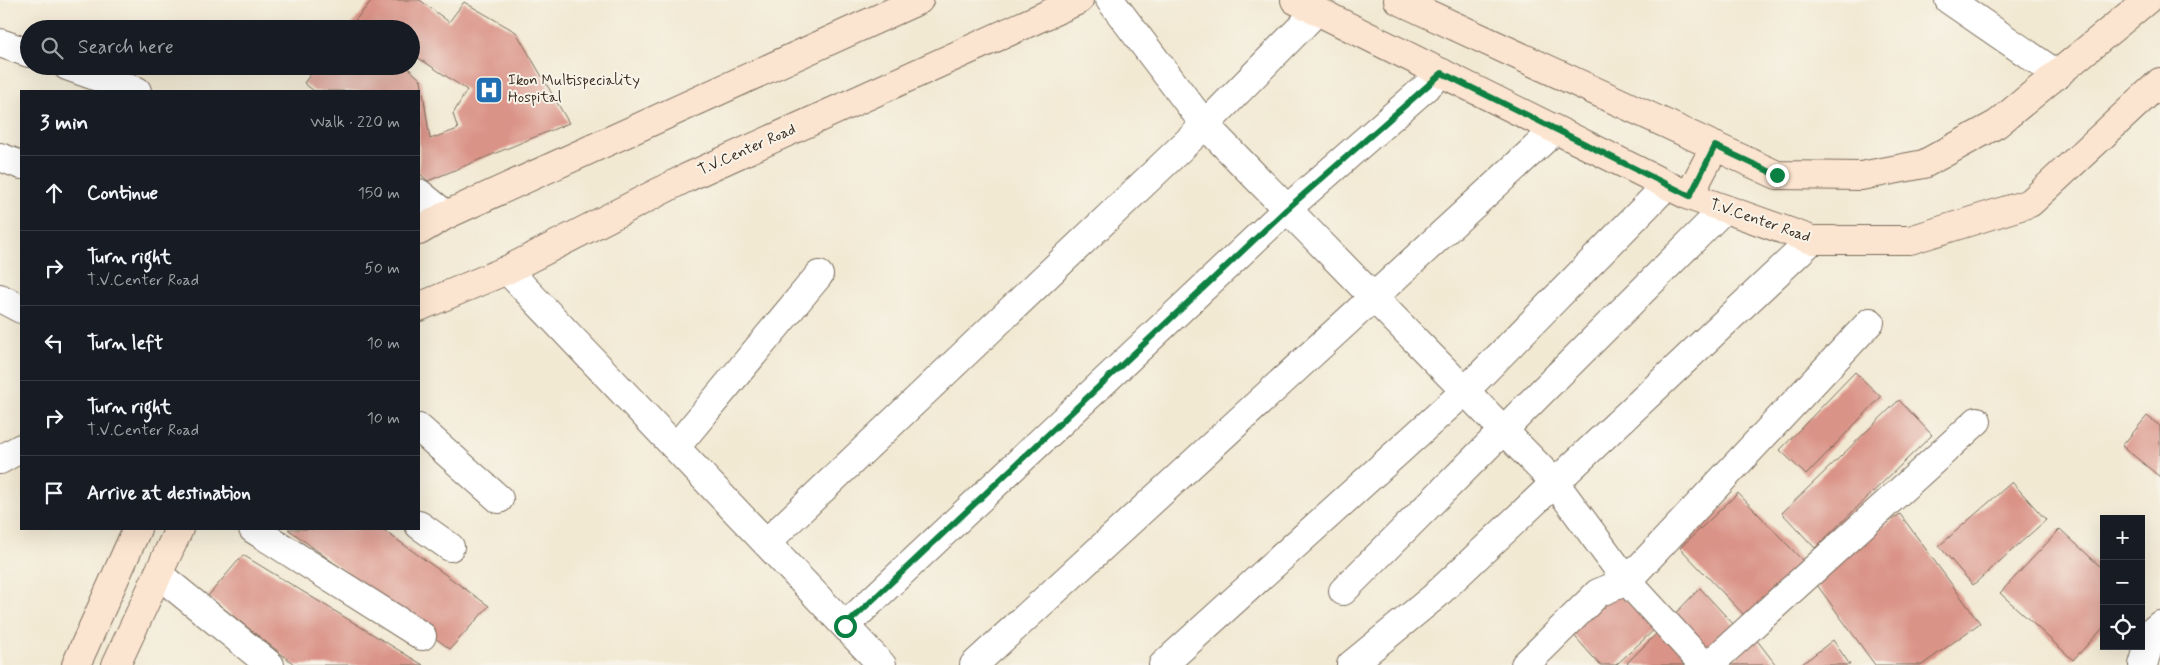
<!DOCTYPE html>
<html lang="en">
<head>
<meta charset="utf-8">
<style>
	body { margin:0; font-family:Mynerve,sans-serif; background:#20242c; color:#f1f3f6 }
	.controls { position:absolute; right:15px; bottom:15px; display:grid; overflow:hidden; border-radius:0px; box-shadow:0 5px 20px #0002 }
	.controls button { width:45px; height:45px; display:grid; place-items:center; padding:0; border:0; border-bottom:1px solid #363941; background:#171b24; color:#f1f3f6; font:25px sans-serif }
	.stop { position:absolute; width:15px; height:15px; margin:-11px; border:4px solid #0b8043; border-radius:50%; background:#fff }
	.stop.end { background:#0b8043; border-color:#fff; box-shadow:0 1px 5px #0008 }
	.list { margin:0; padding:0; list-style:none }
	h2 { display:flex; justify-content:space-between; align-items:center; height:65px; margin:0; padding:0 20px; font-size:21px }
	h2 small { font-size:16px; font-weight:400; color:#9ea1a6 }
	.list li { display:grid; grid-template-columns:32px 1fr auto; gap:15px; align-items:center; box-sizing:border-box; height:75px; padding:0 20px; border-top:1px solid #363941 }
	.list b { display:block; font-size:19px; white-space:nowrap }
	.list p { margin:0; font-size:16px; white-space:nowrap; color:#9ea1a6 }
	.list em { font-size:16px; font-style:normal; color:#9ea1a6 }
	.icon { flex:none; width:28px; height:28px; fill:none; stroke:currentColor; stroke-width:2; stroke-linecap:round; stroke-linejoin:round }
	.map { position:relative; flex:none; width:2160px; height:665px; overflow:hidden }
	.search { position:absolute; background:#171b24; box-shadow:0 5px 20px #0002; left:20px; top:20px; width:400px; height:55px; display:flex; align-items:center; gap:12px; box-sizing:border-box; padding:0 18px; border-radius:28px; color:#9ea1a6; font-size:19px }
	.panel { position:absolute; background:#171b24; box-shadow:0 5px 20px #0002; left:20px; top:90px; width:400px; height:440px; border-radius:0px }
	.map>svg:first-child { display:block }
	.building { fill:#da9387 }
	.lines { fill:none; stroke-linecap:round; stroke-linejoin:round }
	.street-casing { stroke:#7b6d5d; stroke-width:30 }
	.secondary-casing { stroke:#7b6d5d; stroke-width:30 }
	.street { stroke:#fff; stroke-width:28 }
	.secondary { stroke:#fce5d0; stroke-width:28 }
	.route { stroke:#0b8043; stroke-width:6 }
	.labels { text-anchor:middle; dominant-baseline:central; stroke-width:4; stroke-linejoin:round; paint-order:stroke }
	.poi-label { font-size:15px; fill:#3b2a1e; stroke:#f7f3e8; text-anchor:start }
	.street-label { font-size:15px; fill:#3b2a1e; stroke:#f7f3e8 }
</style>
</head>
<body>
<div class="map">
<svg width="2160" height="665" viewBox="0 0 2160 665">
	<rect width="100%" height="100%" fill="#f7f3e8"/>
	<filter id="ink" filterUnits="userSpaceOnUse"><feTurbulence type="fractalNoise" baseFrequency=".02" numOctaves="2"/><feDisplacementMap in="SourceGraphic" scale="10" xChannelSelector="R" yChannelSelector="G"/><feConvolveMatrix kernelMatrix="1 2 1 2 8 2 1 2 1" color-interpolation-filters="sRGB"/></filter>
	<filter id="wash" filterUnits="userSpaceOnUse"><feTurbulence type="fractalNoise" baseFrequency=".0096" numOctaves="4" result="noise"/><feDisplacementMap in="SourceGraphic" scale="20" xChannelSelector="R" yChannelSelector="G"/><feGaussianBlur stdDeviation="1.12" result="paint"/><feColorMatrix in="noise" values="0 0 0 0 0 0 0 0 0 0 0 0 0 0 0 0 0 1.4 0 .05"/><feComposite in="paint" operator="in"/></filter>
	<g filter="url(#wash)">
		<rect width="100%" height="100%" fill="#f2e9d3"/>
		<g id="blocks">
			<path class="building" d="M372 0H420L449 22 464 2 516 32 569 123 428 181 419 173V91H314L304 83 317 66H406L421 80 430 139 458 129 453 114 467 90 411 53V29H348Z
				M1855 372 1881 397 1806 475 1780 450Z
				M1899 400 1932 435 1815 548 1782 513Z
				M2147 416 2160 426V477L2122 446Z
				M2012 482 2046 520 1973 585 1939 546Z
				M1738 493 1804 562 1746 617 1680 548Z
				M1900 514 1980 623 1922 665H1875L1812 578Z
				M288 529H382L489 606 450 649Z
				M2060 529 2104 570V627L2073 660 2000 593Z
				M243 555 423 665H295L208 596Z
				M1700 588 1734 625 1710 655 1671 618Z
				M1616 589 1655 629 1616 665H1600L1570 631Z
				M1660 630 1696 665H1629L1627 663Z
				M1756 639 1776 665H1729Z
				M1833 640 1850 665H1801Z"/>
		</g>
	</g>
	<g filter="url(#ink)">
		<use href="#blocks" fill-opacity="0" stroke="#7b6d5d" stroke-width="1"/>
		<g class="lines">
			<g class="street-casing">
				<path id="street" d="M1110 0 1205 125 1555 483 1627 581 1704 665
					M1949 0 2058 75
					M0 43 29 53
					M67 66 137 91
					M0 157 21 165
					M419 193 446 215
					M507 270 882 665
					M0 298 21 309
					M419 428 499 499
					M676 447 819 275
					M0 460 21 448
					M419 525 450 547
					M253 529 422 636
					M766 543 1205 125 1317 11
					M158 574 270 665
					M1343 591 1724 209
					M845 626 1287 209 1442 73
					M974 665 1555 130
					M1163 665 1465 391 1667 185
					M1351 665 1434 597 1812 240
					M1525 665 1598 593 1627 581 1870 322
					M1709 665 1977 421
					M2143 665 2153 631 2160 625"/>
			</g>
			<g class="secondary-casing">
				<path id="secondary" d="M1295 0 1689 196 1812 240H1910L2030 203 2160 82
					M1398 0 1777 175 1861 176 1924 164 1997 124 2147 0
					M1689 196 1715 146
					M419 231 446 215 919 0
					M419 307 507 270 686 178 1079 0
					M76 665 137 529
					M116 665 179 529"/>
			</g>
			<use href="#street" class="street"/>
			<use href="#secondary" class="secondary"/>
		</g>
	</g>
	<g class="lines" filter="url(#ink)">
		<path class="route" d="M845 626 1287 209 1442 73 1690 196 1715 146 1777 175"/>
	</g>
	<defs>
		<g id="hospital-square" transform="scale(1.4375)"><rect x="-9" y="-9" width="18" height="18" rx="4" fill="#1f6fb2" stroke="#f7f3e8"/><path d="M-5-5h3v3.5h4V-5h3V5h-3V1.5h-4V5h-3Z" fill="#fff"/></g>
	</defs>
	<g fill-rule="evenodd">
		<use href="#hospital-square" x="489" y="90"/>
	</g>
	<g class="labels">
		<g class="poi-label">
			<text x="508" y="81">Ikon Multispeciality<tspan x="508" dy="17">Hospital</tspan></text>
		</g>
		<g class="street-label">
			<text transform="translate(747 150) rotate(-24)">T.V.Center Road</text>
			<text transform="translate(1760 221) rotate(19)">T.V.Center Road</text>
		</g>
	</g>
</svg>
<div class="controls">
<button>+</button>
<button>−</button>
<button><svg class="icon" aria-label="locate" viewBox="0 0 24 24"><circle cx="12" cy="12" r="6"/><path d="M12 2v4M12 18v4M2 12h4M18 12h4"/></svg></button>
</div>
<div class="stop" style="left:845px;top:626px"></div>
<div class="stop end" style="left:1777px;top:175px"></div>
<div class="search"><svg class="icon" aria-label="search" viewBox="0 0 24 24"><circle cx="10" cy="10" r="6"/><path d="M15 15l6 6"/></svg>Search here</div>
<section class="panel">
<h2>3 min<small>Walk · 220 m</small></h2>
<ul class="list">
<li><svg class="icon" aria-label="ahead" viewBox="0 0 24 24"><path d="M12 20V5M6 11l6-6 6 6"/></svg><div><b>Continue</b></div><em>150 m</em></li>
<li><svg class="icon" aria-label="right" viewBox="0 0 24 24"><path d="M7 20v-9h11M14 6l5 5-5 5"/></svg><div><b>Turn right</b><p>T.V.Center Road</p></div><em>50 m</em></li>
<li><svg class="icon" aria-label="left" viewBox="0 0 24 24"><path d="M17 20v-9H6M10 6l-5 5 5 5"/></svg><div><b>Turn left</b></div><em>10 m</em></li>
<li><svg class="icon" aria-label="right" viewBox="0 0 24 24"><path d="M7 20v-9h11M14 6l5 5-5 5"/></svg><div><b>Turn right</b><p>T.V.Center Road</p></div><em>10 m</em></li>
<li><svg class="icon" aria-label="arrive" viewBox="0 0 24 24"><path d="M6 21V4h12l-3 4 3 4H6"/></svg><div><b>Arrive at destination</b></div></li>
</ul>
</section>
</div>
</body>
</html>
